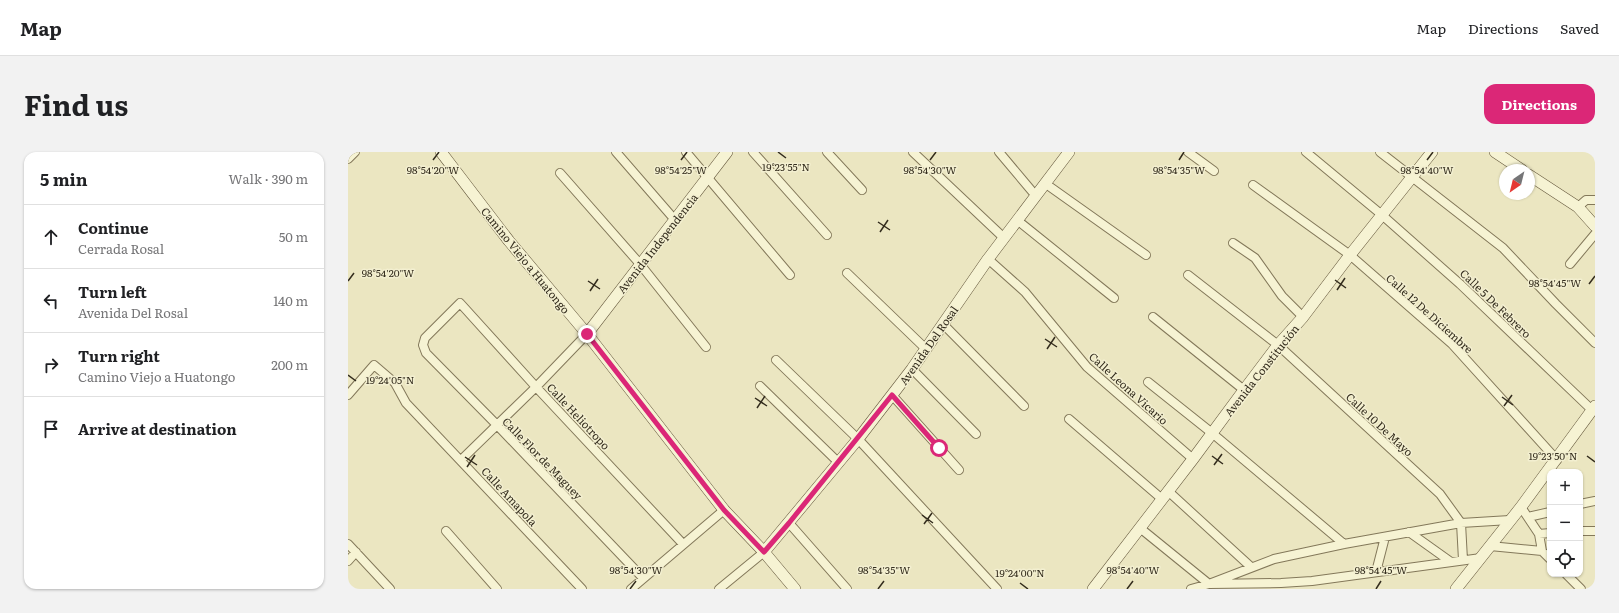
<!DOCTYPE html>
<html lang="en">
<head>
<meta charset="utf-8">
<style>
	body { margin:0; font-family:Literata,serif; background:#f2f2f2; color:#202124 }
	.controls { position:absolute; right:12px; bottom:12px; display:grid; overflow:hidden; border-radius:8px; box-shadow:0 1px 3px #0004 }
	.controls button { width:36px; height:36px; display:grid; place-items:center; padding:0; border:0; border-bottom:1px solid #e0e0e0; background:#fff; color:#202124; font:20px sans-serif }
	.compass { position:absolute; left:1151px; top:12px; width:36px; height:36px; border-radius:50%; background:#fff; box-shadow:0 1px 3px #0004; rotate:215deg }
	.stop { position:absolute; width:12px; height:12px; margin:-9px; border:3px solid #db2777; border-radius:50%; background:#fff }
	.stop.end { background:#db2777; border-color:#fff; box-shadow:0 1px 4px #0008 }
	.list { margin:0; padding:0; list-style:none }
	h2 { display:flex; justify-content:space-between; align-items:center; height:52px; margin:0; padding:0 16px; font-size:17px }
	h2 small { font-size:13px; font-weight:400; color:#757577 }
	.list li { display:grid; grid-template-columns:26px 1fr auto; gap:12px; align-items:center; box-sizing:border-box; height:64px; padding:0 16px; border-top:1px solid #e0e0e0 }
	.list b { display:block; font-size:15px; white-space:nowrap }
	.list p { margin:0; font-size:13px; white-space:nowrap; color:#757577 }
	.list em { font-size:13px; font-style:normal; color:#757577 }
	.icon { flex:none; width:22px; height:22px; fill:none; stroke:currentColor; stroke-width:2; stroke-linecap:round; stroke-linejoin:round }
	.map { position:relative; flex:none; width:1247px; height:437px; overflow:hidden; border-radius:12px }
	header { display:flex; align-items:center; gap:24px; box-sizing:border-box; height:56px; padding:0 20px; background:#fff; border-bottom:1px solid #e0e0e0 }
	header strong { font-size:19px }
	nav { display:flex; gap:22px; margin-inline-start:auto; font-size:14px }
	.intro { display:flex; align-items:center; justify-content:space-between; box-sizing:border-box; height:96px; padding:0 24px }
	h1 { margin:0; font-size:28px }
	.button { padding:10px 18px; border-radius:12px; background:#db2777; color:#fff; font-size:14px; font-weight:700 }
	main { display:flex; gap:24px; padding:0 24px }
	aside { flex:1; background:#fff; border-radius:12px; box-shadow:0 1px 3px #0004 }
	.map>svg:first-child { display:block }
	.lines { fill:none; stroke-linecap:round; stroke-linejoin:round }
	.street-casing { stroke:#83785a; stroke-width:10 }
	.secondary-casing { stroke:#65583d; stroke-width:12 }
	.street { stroke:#f6f3d3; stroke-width:8 }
	.secondary { stroke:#f6f3d3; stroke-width:11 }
	.route { stroke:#db2777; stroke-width:5 }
	.ticks { fill:none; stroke:#332c1d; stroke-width:1.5 }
	.labels { text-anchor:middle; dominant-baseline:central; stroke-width:3; stroke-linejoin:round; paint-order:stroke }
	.street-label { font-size:11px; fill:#332c1d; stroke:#f3efd0 }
	.ticks-label { font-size:10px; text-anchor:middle; fill:#332c1d; stroke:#f3efd0; stroke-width:3; stroke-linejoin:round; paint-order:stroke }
</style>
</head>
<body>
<header>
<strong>Map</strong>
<nav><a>Map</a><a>Directions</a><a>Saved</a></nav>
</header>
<div class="intro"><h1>Find us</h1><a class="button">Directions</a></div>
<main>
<aside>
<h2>5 min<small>Walk · 390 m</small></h2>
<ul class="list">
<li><svg class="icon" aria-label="ahead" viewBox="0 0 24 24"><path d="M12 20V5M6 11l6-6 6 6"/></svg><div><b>Continue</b><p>Cerrada Rosal</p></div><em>50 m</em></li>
<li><svg class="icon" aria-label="left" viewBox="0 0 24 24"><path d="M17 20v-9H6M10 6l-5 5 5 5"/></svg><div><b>Turn left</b><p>Avenida Del Rosal</p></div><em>140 m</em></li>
<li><svg class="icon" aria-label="right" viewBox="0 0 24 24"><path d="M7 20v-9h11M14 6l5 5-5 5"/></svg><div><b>Turn right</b><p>Camino Viejo a Huatongo</p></div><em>200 m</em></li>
<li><svg class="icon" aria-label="arrive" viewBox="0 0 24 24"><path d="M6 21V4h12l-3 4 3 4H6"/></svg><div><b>Arrive at destination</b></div></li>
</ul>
</aside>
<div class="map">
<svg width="1247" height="437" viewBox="0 0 1247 437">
	<rect width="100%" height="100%" fill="#ebe6c1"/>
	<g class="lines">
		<g class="street-casing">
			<path id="street" d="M268 0 327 68
				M338 0 442 123
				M405 0 479 83
				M479 0 514 38
				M565 0 656 86
				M651 0 688 44
				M840 0 866 19
				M958 0 1034 63 1112 132 1244 258
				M1032 0 1155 96 1208 152 1247 191
				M0 7 7 0
				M212 21 292 112 358 195
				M698 32 798 103
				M905 33 1002 103 1104 192 1209 308
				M1230 55 1238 48H1247
				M669 68 766 146
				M885 91 907 106 934 144 955 165
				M640 107 677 140 739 215 845 307
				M1222 112 1247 82
				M499 121 578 197
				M840 123 930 193 1092 342 1113 371 1115 408
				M805 165 896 238
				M595 172 676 254
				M428 208 510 287 649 437
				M564 217 628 282
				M800 230 864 281 996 392
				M412 234 490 310
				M0 243 26 213 47 231 58 251 234 437
				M544 243 611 318
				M721 267 814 347
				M113 308 188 235 239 182
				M820 339 903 415
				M1232 352 1247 349
				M1173 355 1191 382 1202 381
				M1180 365 1202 360
				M441 371 499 437
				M792 376 861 432 933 431 964 429 1133 406
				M98 379 149 437
				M1232 379H1247
				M1061 380 1103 410
				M1191 382 1194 399
				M0 392 42 437
				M1142 394 1194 399 1202 407
				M0 409 8 400
				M1028 420 1037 385
				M1218 422 1233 437
				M295 426 148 272 78 201 75 193 77 186 112 151 188 235 335 392
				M283 437 376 358
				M371 437 416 400
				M843 437 861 432 926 407 996 392 1113 371 1162 368"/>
		</g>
		<g class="secondary-casing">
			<path id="secondary" d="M93 0 161 89 239 182 376 358 416 400 447 437
				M1147 0 1174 18
				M1181 23 1230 55 1247 74
				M239 182 379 0
				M416 400 510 287 564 217 640 107 721 0
				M745 437 845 307 896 238 930 193 955 165 1002 103 1084 0
				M1108 437 1173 355 1247 254"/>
		</g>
		<use href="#street" class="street"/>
		<use href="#secondary" class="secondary"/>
	</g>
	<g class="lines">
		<path class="route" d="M239 182 376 358 416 400 441 371 544 243 591 296"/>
	</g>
	<path class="ticks" d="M430 0 438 6M85 8 91 0M333 8 339 0M582 8 588 0M831 8 836 0M1079 8 1085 0M530 70 542 78M532 80 540 68M987 128 998 136M0 129 6 121M240 129 252 137M1241 132 1247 124M989 138 997 126M242 139 250 127M697 187 709 195M699 197 707 185M0 223 8 229M1154 245 1165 253M407 246 419 254M1156 254 1164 243M409 256 417 244M864 304 875 312M1239 304 1247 310M117 305 129 313M866 313 874 302M119 315 127 303M574 363 585 371M576 372 584 361M672 431 680 437M282 437 288 429M530 437 536 429M779 437 785 429M1028 437 1033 429"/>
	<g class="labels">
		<g class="street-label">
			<text transform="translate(309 91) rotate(-52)">Avenida Independencia</text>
			<text transform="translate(178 108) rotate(51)">Camino Viejo a Huatongo</text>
			<text transform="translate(1148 151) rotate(44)">Calle 5 De Febrero</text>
			<text transform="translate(1082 161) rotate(42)">Calle 12 De Diciembre</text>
			<text transform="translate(580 193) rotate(-55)">Avenida Del Rosal</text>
			<text transform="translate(913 218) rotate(-52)">Avenida Constitución</text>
			<text transform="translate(781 236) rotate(42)">Calle Leona Vicario</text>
			<text transform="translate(231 264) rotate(47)">Calle Heliotropo</text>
			<text transform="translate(1032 272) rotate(43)">Calle 10 De Mayo</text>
			<text transform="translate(195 306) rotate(46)">Calle Flor de Maguey</text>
			<text transform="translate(162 344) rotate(47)">Calle Amapola</text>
		</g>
	</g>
	<g class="ticks-label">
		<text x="438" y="19">19°23'55"N</text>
		<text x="85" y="22">98°54'20"W</text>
		<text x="333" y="22">98°54'25"W</text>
		<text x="582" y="22">98°54'30"W</text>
		<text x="831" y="22">98°54'35"W</text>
		<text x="1079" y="22">98°54'40"W</text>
		<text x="40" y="125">98°54'20"W</text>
		<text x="1207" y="135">98°54'45"W</text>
		<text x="42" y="232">19°24'05"N</text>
		<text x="1205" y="308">19°23'50"N</text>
		<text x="288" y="422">98°54'30"W</text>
		<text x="536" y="422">98°54'35"W</text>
		<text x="785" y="422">98°54'40"W</text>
		<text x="1033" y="422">98°54'45"W</text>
		<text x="672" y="425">19°24'00"N</text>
	</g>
</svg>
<div class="controls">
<button>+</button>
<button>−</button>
<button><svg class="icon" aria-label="locate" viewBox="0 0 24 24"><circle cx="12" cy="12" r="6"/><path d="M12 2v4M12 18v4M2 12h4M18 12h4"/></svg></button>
</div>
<svg class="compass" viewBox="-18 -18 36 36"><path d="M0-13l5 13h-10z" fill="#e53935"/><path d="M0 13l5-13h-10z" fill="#757577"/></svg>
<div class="stop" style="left:591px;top:296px"></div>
<div class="stop end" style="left:239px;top:182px"></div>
</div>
</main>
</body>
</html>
